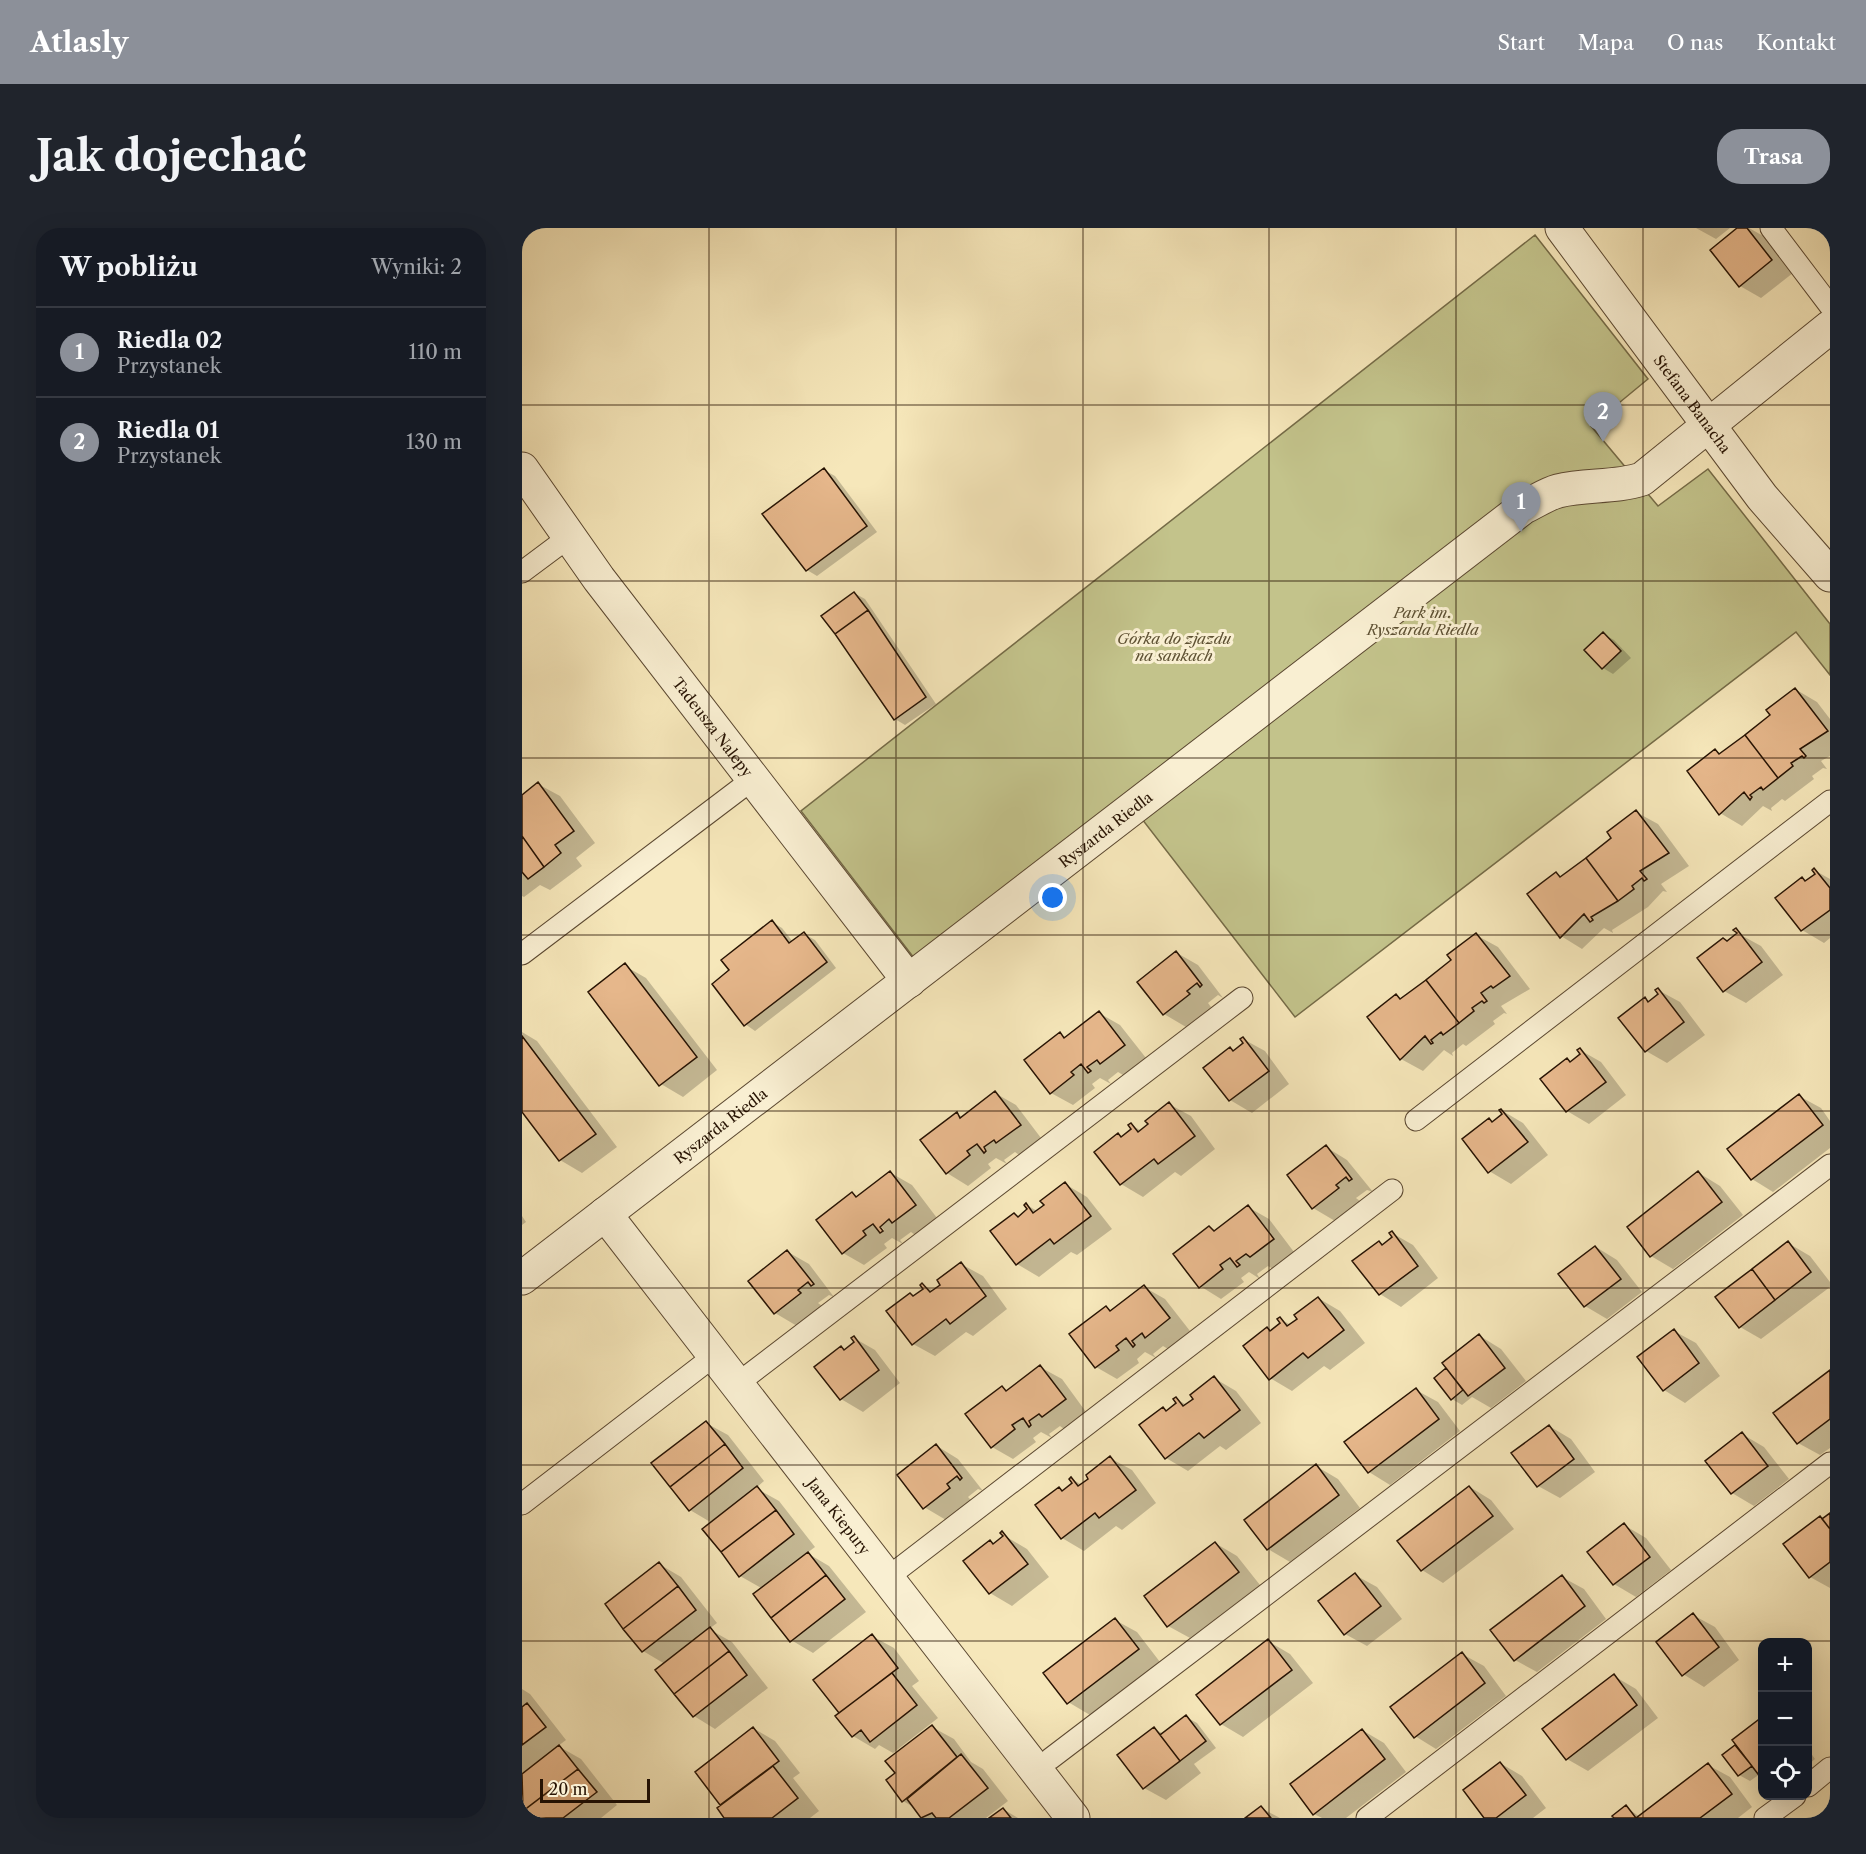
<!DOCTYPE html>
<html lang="pl">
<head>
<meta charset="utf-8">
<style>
	body { margin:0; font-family:"Libre Caslon Text",serif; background:#20242c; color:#f1f3f6 }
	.controls { position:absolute; right:18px; bottom:18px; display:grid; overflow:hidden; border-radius:12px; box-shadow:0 6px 24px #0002 }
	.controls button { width:54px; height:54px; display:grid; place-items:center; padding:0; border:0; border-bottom:2px solid #363941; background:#171b24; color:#f1f3f6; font:30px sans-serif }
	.scale { position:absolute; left:18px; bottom:15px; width:110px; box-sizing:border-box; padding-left:6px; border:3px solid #271303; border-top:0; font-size:16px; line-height:21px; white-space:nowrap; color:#271303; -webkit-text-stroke:4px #f9efd2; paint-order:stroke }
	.you { position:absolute; left:531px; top:670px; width:21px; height:21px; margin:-15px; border:4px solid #fff; border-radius:50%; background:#1a73e8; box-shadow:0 0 0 9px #1a73e833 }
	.badge { display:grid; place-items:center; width:39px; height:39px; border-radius:50%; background:#8c9099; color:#fff; font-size:20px; font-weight:700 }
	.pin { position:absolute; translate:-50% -50px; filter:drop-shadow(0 2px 3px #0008) }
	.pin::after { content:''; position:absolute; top:32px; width:21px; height:18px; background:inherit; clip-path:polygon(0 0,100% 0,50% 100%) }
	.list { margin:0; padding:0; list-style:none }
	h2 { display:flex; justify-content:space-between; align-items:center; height:78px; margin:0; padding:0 24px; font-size:26px }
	h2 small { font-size:20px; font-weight:400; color:#9ea1a6 }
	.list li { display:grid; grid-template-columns:39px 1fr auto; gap:18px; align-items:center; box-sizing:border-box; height:90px; padding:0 24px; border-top:2px solid #363941 }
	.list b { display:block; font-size:22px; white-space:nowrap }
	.list p { margin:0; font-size:20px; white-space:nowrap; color:#9ea1a6 }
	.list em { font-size:20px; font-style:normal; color:#9ea1a6 }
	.icon { flex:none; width:33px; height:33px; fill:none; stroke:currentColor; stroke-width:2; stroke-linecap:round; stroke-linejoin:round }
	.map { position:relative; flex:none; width:1308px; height:1590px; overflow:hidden; border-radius:24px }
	header { display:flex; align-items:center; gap:36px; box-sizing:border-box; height:84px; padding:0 30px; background:#8c9099; color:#fff }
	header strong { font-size:28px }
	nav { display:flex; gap:33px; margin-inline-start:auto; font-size:21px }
	.intro { display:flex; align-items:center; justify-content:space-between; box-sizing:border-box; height:144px; padding:0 36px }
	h1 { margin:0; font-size:42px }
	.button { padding:15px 27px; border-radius:24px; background:#8c9099; color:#fff; font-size:21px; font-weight:700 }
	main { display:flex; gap:36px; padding:0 36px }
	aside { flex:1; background:#171b24; border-radius:24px; box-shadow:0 6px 24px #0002 }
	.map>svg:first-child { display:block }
	.green { fill:#c3c38b; stroke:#756b47; stroke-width:1.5 }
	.shadow { fill:#0003; fill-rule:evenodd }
	.building { fill:#e6b78b; stroke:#271303; stroke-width:1.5 }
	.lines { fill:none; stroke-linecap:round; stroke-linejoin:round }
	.service-casing { stroke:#5b4831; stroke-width:23 }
	.minor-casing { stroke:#5b4831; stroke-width:35 }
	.tertiary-casing { stroke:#5b4831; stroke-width:35 }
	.service { stroke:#f9efd2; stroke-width:21 }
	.minor { stroke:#f9efd2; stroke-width:33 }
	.tertiary { stroke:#f9efd2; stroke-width:33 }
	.grid { fill:none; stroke:#271303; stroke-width:1.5; stroke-opacity:0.55 }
	.labels { text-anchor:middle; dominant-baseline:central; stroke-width:6; stroke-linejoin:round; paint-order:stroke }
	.street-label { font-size:15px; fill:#271303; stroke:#f9efd2 }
	.park-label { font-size:15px; font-style:italic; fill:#5e5133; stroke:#f9efd2 }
</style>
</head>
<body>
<header>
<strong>Atlasly</strong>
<nav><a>Start</a><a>Mapa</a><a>O nas</a><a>Kontakt</a></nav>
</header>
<div class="intro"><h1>Jak dojechać</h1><a class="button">Trasa</a></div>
<main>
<aside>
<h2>W pobliżu<small>Wyniki: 2</small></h2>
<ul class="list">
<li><span class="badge">1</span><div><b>Riedla 02</b><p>Przystanek</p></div><em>110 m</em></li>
<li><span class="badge">2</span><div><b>Riedla 01</b><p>Przystanek</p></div><em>130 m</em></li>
</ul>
</aside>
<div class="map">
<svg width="1308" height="1590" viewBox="0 0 1308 1590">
	<rect width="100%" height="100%" fill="#f6e7ba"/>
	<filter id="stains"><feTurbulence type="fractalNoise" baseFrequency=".00333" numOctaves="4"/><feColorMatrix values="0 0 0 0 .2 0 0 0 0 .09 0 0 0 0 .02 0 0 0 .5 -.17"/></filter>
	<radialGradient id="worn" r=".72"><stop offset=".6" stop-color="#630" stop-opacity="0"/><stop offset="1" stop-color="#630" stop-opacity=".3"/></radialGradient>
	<path class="green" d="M1013 7 1126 151 1069 198 1136 278 1186 241 1308 396V447L1274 404 773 789 603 569 392 730 279 583Z"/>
	<path class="shadow" d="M1174 0H1208L1194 11Z
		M1218 0H1227L1243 9 1271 45 1239 70 1218 58Z
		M302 242 313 248 355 304 295 348 285 342Z
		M332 365 343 371 414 476 383 497 373 491Z
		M1081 406 1092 412 1109 430 1091 446 1081 440Z
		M1273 461 1295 474 1308 491V528L1299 533 1305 541 1301 540 1290 548 1292 551 1263 573 1260 571 1249 580 1250 583 1241 578 1220 598 1198 585 1193 523 1200 526 1250 488Z
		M16 556 38 568 73 615 54 630 60 638 28 662 18 657 2 669 0 668V568Z
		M1114 584 1136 596 1167 638 1139 656 1145 664 1141 663 1126 679 1090 702 1091 705 1082 700 1060 721 1039 708 1034 646 1040 649 1091 610Z
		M1292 642 1308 651V710L1302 715 1280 702 1255 670 1280 651 1285 654 1295 646Z
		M250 694 260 700 271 714 282 706 293 712 314 740 233 803 223 796 209 743Z
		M1217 706 1239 718 1261 747 1224 775 1202 763 1206 714Z
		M954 707 976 719 1008 761 979 778 985 786 982 785 971 793 973 796 944 818 941 816 930 825 931 828 922 822 901 843 879 831 874 768 880 771 932 732Z
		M655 725 676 737 701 770 696 767 686 775 689 779 664 799 642 786Z
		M103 738 124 750 195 842 161 869 139 856Z
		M1136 762 1158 774 1183 807 1145 835 1124 823V771L1128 774 1138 766Z
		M577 785 598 797 624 830 601 847 596 844 586 852 589 856 578 850 570 856 573 860 551 877 529 865 538 806 545 810Z
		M0 804 15 813 95 919 60 945 38 932 0 882Z
		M721 811 743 823 767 856 730 885 708 872 683 840 708 821 713 823 723 815Z
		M1058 822 1079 834 1104 867 1067 896 1045 883V831L1050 834 1060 826Z
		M473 865 494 877 519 910 497 927 493 924 482 932 485 936 474 930 466 936 469 940 446 958 425 945 435 886 441 889Z
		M1277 868 1299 880 1308 893V920L1251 964 1230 951Z
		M647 876 669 888 693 921 659 948 653 944 621 969 599 956 597 907 601 909 612 901 609 897 620 903Z
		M979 882 1001 895 1026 927 989 956 967 943V892L971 895 982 887Z
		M804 919 825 932 851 964 845 962 834 970 838 973 813 993 791 980 767 947Z
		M369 945 390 957 415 990 393 1007 389 1004 378 1012 381 1016 370 1010 362 1016 365 1020 342 1037 321 1025 330 966 336 970ZM354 992 362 1002H358Z
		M1177 945 1198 958 1221 987 1151 1041 1129 1028Z
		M543 956 565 969 590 1001 555 1027 549 1024 517 1049 495 1036 492 987 497 989 507 982 505 977 515 983Z
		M726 979 747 991 772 1024 751 1041 746 1038 735 1046 738 1051 727 1044 719 1050 722 1054 699 1071 678 1058 688 1000 694 1003Z
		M0 988 4 994 0 997Z
		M870 1005 891 1017 916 1050 879 1079 858 1066 857 1014 862 1017 872 1009Z
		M1266 1015 1288 1028 1308 1054V1059L1239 1111 1218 1099Z
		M1074 1019 1095 1032 1120 1064 1085 1091 1063 1078 1038 1046Z
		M266 1024 287 1036 312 1069 307 1067 296 1075 300 1078 275 1098 253 1085Z
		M439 1036 461 1048 485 1081 451 1108 444 1104 413 1128 391 1116 393 1069 403 1061 401 1057 412 1063Z
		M622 1059 643 1071 668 1103 646 1121 641 1118 631 1126 634 1130 623 1124 615 1131 617 1135 595 1151 574 1139 584 1080 590 1083Z
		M796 1070 818 1083 843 1115 808 1142 802 1138 770 1163 748 1150 745 1100 750 1103 760 1095 758 1091 769 1097Z
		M1152 1103 1174 1115 1198 1148 1163 1175 1142 1162Z
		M958 1108 979 1121 1004 1153 969 1180 950 1169 940 1177 930 1171 914 1150Z
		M332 1110 353 1122 378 1155 341 1184 319 1171 294 1139 319 1120 324 1122 334 1114Z
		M518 1139 540 1151 564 1184 542 1201 538 1198 527 1206 530 1210 519 1204 511 1210 514 1214 491 1231 470 1219 480 1160 486 1163Z
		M1308 1144V1220L1298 1227 1276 1215Z
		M692 1150 714 1163 739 1195 704 1222 698 1218 666 1243 644 1230 619 1198 641 1181 646 1183 656 1175 654 1171 665 1177Z
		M894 1162 916 1174 938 1203 868 1257 847 1244Z
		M184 1195 206 1207 242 1253 234 1260 257 1273 293 1319 285 1325 307 1338 344 1384 291 1425 269 1412 241 1361 218 1348 190 1295 168 1282Z
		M1027 1198 1049 1211 1073 1244 1038 1270 1016 1258Z
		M1220 1206 1242 1219 1267 1251 1232 1278 1210 1265Z
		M415 1218 436 1231 461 1263 456 1261 446 1269 449 1272 424 1292 402 1279Z
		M588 1230 610 1242 634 1275 600 1302 594 1298 562 1323 540 1310 515 1278 537 1261 542 1263 552 1255 550 1251 560 1257Z
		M794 1238 816 1251 838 1280 768 1334 746 1321 724 1292Z
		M948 1259 969 1272 992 1301 921 1355 900 1342Z
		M1308 1287V1360L1288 1349 1299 1290 1302 1292Z
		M1102 1297 1124 1310 1149 1342 1114 1369 1092 1356Z
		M483 1308 505 1321 527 1349 490 1378 468 1365 444 1333 468 1314 472 1317Z
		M693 1315 715 1328 738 1357 668 1410 646 1398Z
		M137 1336 159 1349 195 1395 187 1401 210 1414 246 1460 193 1501 172 1488 143 1436 121 1423Z
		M833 1347 855 1359 880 1391 845 1418 823 1406Z
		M1040 1349 1062 1361 1084 1391 1015 1444 993 1432Z
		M1171 1387 1193 1399 1217 1432 1182 1459 1161 1446Z
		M593 1392 615 1404 638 1434 568 1487 546 1474Z
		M350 1408 372 1420 397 1453 390 1458 416 1490 371 1525 357 1517 353 1521 331 1508 315 1488 319 1485 293 1452Z
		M746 1413 768 1426 791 1455 721 1509 699 1496 676 1467Z
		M940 1426 962 1438 984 1468 914 1521 893 1508Z
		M1092 1448 1114 1461 1136 1490 1066 1543 1045 1531Z
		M0 1461 8 1466 44 1512 36 1518 59 1531 95 1577 79 1590H9L0 1579Z
		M664 1489 675 1495 694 1520 672 1536 679 1545 644 1572 622 1560 632 1501 642 1506Z
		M1240 1491V1547L1238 1546 1228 1553 1217 1547 1202 1527 1215 1518 1212 1513Z
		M410 1499 432 1511 449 1534 461 1541 486 1573 464 1590H401L393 1580 381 1573 366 1552 375 1545Z
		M231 1500 253 1513 278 1545 271 1550 297 1583 288 1590H204L200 1577 175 1544Z
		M840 1502 862 1515 884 1544 824 1590H800L792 1586Z
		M1286 1521 1293 1531 1286 1537Z
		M978 1535 1000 1548 1024 1580 1011 1590H964Z
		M1186 1537 1208 1549 1230 1579 1216 1590H1088L1104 1579 1118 1589Z
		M739 1580 758 1590H726Z
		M481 1581 496 1590H470Z"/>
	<path class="building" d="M1215 0H1225L1250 32 1217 59 1188 22Z
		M302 240 345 298 284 343 240 286Z
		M332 364 346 382 313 406 299 388Z
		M346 382 404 469 372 492 313 406Z
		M1081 404 1099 423 1080 441 1062 422Z
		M1273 460 1306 503 1278 521 1284 528 1282 530 1280 528 1269 535 1271 538 1256 550 1223 507 1248 487 1244 482Z
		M1223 507 1256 550 1241 562 1239 559 1228 567 1230 569 1228 572 1222 564 1197 587 1165 543 1193 521 1197 526Z
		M16 554 52 603 33 617 39 625 22 639 0 608V567Z
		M1114 582 1147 625 1118 643 1125 651 1122 653 1120 650 1110 658 1112 661 1096 673 1064 630 1089 610 1085 604Z
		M0 608 22 639 6 651 0 644Z
		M1064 630 1096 673 1069 689 1071 692 1068 694 1062 686 1038 710 1005 666 1034 644 1038 649Z
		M1292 640 1308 660V682L1279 703 1253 670 1280 649 1283 653 1293 646 1290 642Z
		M250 692 267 715 282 704 305 734 222 798 190 756 207 742 199 732Z
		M1214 700 1240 734 1201 764 1175 730 1201 710 1205 713 1215 705 1211 702Z
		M954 705 988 748 971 760 969 758 959 765 965 773 962 775 960 773 950 780 952 783 937 795 904 752 929 732 925 727Z
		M654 723 680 757 678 759 675 755 665 763 668 766 641 787 615 754Z
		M103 735 175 829 137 858 66 764Z
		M904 752 937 795 921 807 919 804 909 812 911 815 909 816 903 808 878 832 845 789 874 766 878 771Z
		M1136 760 1162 794 1123 824 1096 790 1123 769 1126 774 1136 766 1133 762Z
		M577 783 603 817 578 836 575 832 565 839 569 843 566 845 559 836 549 844 552 847 528 866 502 832 538 804 542 810Z
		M0 808 74 906 37 933 0 884Z
		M721 809 747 843 707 873 681 840 708 819 711 823 721 815 718 811Z
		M1058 820 1084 854 1044 884 1018 851 1045 830 1048 834 1058 826 1055 822Z
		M473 863 499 897 474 915 472 912 462 919 464 923 462 925 455 916 445 923 448 927 424 946 398 912 435 884 438 890Z
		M1277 866 1301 897 1229 952 1205 921Z
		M647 874 673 908 636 936 632 931 598 957 572 924 596 905 599 909 609 901 606 897 609 895 616 904 626 896 623 893Z
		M979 881 1006 914 966 945 940 911 967 890 970 894 980 886 977 882Z
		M804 917 830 951 827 953 824 949 814 957 817 960 790 981 765 947Z
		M368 943 394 977 370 995 367 991 358 999 361 1003 358 1005 351 996 341 1003 344 1007 320 1026 294 992 330 964 334 969Z
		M1176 943 1200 974 1128 1029 1105 999Z
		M543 954 569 988 532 1016 528 1011 494 1037 468 1003 492 985 496 989 505 981 502 977 504 975 511 985 522 977 518 973Z
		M726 977 752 1011 728 1029 724 1026 714 1033 718 1037 715 1039 708 1030 698 1037 701 1041 677 1060 651 1026 687 998 692 1003Z
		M870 1003 896 1038 857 1067 830 1033 857 1013 860 1017 870 1009 867 1005Z
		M1266 1013 1289 1044 1253 1072 1230 1041Z
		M1073 1018 1099 1051 1062 1079 1036 1046Z
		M265 1022 292 1056 289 1058 286 1054 276 1062 279 1065 252 1086 226 1053Z
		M439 1034 464 1068 428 1096 424 1091 390 1117 364 1083 388 1065 391 1068 401 1061 398 1057 400 1055 408 1064 418 1057 415 1052Z
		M1230 1041 1253 1072 1217 1100 1193 1069Z
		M622 1057 648 1090 623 1110 620 1105 610 1113 613 1117 611 1119 604 1110 594 1118 597 1122 573 1140 547 1106 584 1078 588 1083Z
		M796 1069 822 1102 786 1130 781 1125 747 1152 721 1118 745 1099 748 1103 758 1095 755 1091 758 1089 765 1098 775 1091 772 1087Z
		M1152 1101 1177 1135 1141 1163 1115 1129Z
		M957 1106 983 1140 946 1168 920 1135Z
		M332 1108 357 1142 318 1172 292 1139 319 1118 322 1122 332 1114 329 1110Z
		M518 1137 544 1171 520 1189 517 1186 507 1193 509 1197 507 1199 501 1190 490 1197 493 1201 469 1220 443 1186 480 1158 484 1163Z
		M924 1140 941 1162 929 1172 912 1150Z
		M1308 1142V1191L1275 1216 1251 1185Z
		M692 1148 718 1182 682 1210 677 1205 643 1231 617 1197 641 1179 644 1183 654 1175 651 1171 654 1169 661 1178 671 1171 668 1167Z
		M894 1160 917 1191 846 1245 822 1214Z
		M184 1193 203 1216 148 1259 129 1235Z
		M1027 1197 1052 1231 1015 1259 989 1225Z
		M1220 1204 1246 1238 1209 1266 1183 1233Z
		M203 1216 221 1240 167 1283 148 1259Z
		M414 1216 440 1250 438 1252 435 1248 425 1256 428 1260 401 1281 375 1247Z
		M588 1228 614 1262 577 1290 573 1285 539 1311 513 1277 537 1259 540 1263 550 1255 547 1251 549 1249 556 1258 566 1251 564 1247Z
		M794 1236 817 1267 745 1322 722 1292Z
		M235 1258 254 1282 199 1324 180 1301Z
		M947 1258 971 1288 899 1343 875 1313Z
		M254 1282 272 1306 217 1349 199 1324Z
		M1308 1285V1301L1300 1291Z
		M1298 1288 1308 1301V1334L1287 1350 1261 1316Z
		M1102 1295 1128 1329 1091 1357 1065 1324Z
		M480 1303 506 1336 467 1366 441 1333 468 1312 471 1316 481 1308 478 1305Z
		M693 1314 717 1344 645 1399 622 1368Z
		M286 1324 304 1347 249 1390 231 1366Z
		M137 1334 156 1358 101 1401 83 1376Z
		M833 1345 859 1378 822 1407 796 1373Z
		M304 1347 323 1371 268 1414 249 1390Z
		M1040 1347 1063 1378 992 1433 968 1402Z
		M156 1358 174 1382 120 1424 101 1401Z
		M1171 1385 1197 1419 1160 1448 1134 1414Z
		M593 1390 617 1421 545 1476 521 1445Z
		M188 1399 207 1423 152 1466 133 1442Z
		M350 1406 376 1440 317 1485 291 1452Z
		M746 1411 770 1442 698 1497 674 1467Z
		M207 1423 225 1447 171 1489 152 1466Z
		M940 1424 963 1455 892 1510 868 1479Z
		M370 1445 395 1477 348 1514 339 1502 330 1509 313 1488Z
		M1092 1446 1115 1477 1044 1532 1020 1501Z
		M5 1475 24 1499 0 1517V1479Z
		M664 1487 684 1513 658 1533 638 1507Z
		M1240 1489V1542L1236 1546 1210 1512Z
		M410 1497 435 1529 380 1574 364 1552 373 1545 363 1533Z
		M231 1499 257 1533 198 1577 173 1544Z
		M632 1499 658 1533 621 1561 595 1527Z
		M840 1501 863 1531 791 1587 768 1556Z
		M37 1517 56 1541 1 1583 0 1546Z
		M1213 1517 1230 1538 1216 1548 1200 1527Z
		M439 1526 466 1560 427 1590H414L410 1585 399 1590 385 1571Z
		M978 1534 1004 1567 974 1590H962L941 1562Z
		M1186 1535 1210 1566 1178 1590H1114Z
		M251 1538 276 1570 250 1590H202L195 1580Z
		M56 1541 75 1564 41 1590H7L1 1583Z
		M1104 1577 1114 1590H1092L1090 1588Z
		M739 1578 749 1590H723Z
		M481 1580 489 1590H467Z
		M1308 1580V1590H1295Z"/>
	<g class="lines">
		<g class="service-casing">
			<path id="service" d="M1249 0 1308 78
				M0 344 47 309
				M0 726 231 551
				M894 892 1308 573
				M215 1156 720 770
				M0 1276 192 1128
				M365 1350 870 962
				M528 1531 1308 937
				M1286 1558 1308 1540
				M845 1590 1308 1235
				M1243 1590 1273 1568"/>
		</g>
		<g class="minor-casing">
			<g id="minor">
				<path id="s1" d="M1040 0 1240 269 1308 347"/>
				<path id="s2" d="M0 241 77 351 387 753"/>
				<path id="s3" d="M83 986 551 1590"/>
			</g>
		</g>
		<g class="tertiary-casing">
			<g id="tertiary">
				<path id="s4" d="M0 1050 1002 279C1013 274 1025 266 1036 263 1064 256 1093 260 1120 251L1308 99"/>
			</g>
		</g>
		<use href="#service" class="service"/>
		<use href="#minor" class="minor"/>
		<use href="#tertiary" class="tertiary"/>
	</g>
	<path class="grid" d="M187 0V1590M374 0V1590M561 0V1590M747 0V1590M934 0V1590M1121 0V1590M0 177H1308M0 353H1308M0 530H1308M0 707H1308M0 883H1308M0 1060H1308M0 1237H1308M0 1413H1308"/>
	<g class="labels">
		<g class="street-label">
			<text stroke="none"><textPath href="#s1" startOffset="219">Stefana Banacha</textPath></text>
			<text stroke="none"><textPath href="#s2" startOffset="321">Tadeusza Nalepy</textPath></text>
			<text stroke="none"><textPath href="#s4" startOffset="736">Ryszarda Riedla</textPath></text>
			<text stroke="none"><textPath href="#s4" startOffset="250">Ryszarda Riedla</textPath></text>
			<text stroke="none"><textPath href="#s3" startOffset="382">Jana Kiepury</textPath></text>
		</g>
		<g class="park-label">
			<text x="901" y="384">Park im.<tspan x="901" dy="17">Ryszarda Riedla</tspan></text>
			<text x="652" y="410">Górka do zjazdu<tspan x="652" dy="17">na sankach</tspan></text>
		</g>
	</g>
	<rect width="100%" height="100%" filter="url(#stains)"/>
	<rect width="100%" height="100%" fill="url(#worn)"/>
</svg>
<div class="controls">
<button>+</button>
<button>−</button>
<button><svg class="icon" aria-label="locate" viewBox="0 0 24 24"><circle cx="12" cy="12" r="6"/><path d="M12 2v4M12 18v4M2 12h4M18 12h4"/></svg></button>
</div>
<div class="scale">20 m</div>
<div class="you"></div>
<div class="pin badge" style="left:999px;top:304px">1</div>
<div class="pin badge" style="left:1081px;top:214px">2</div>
</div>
</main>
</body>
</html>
